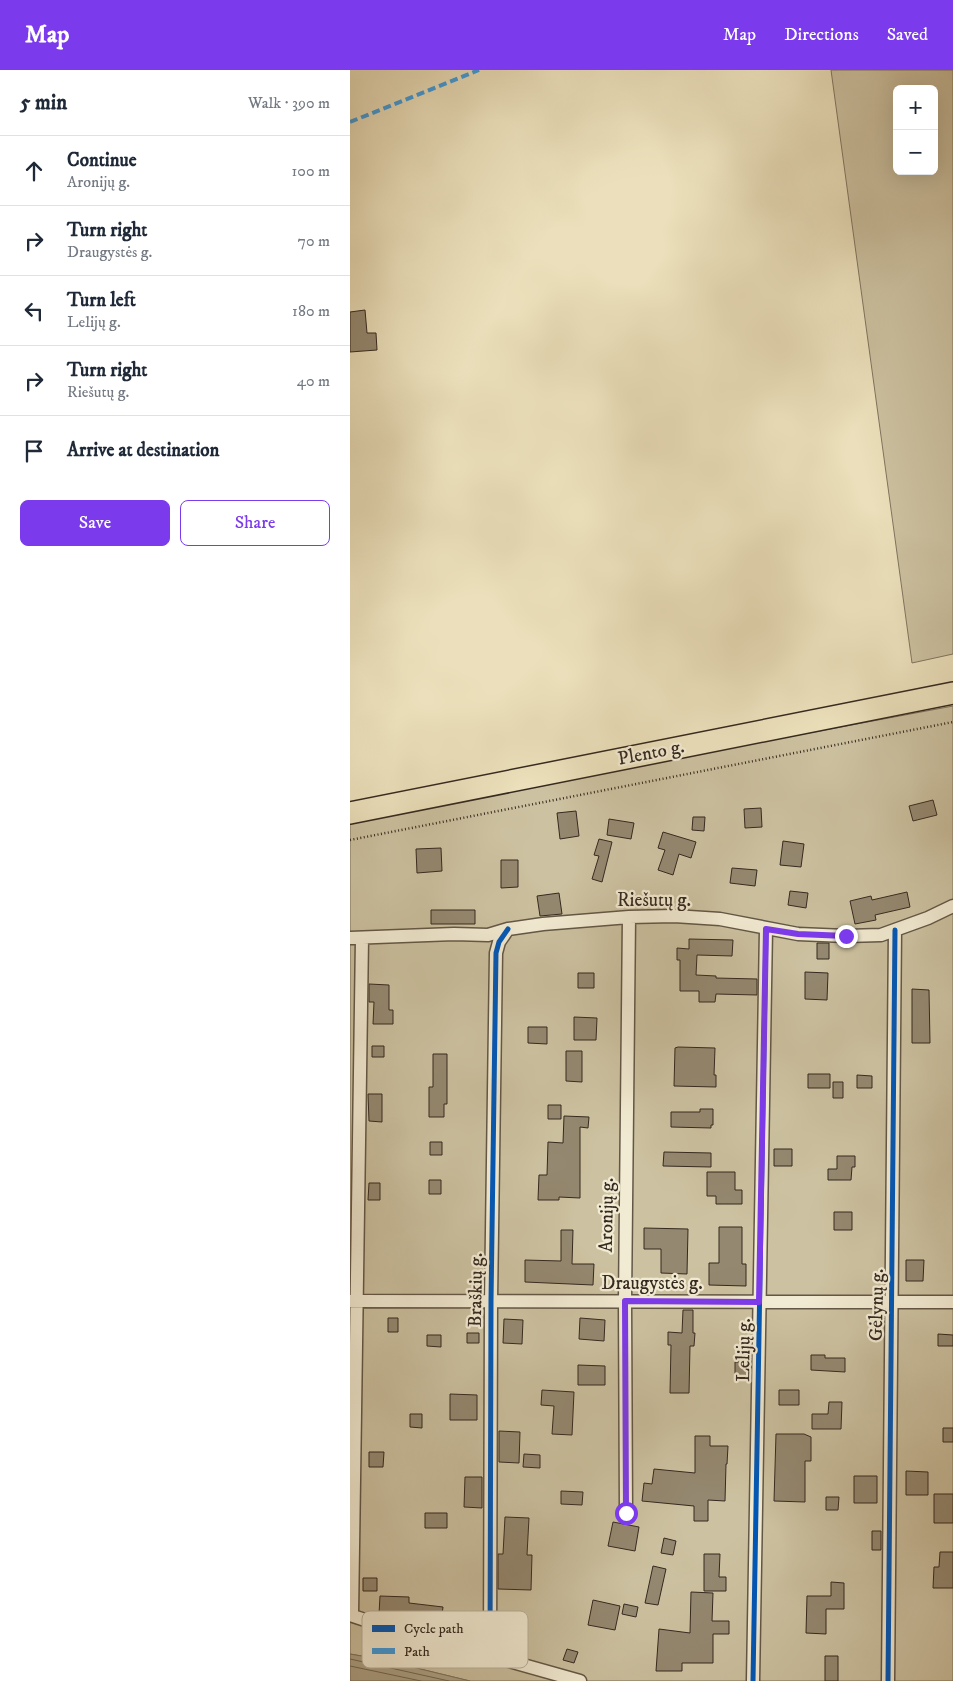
<!DOCTYPE html>
<html lang="en">
<head>
<meta charset="utf-8">
<style>
	body { margin:0; font-family:"IM FELL DW Pica",serif; background:#f2f2f3; color:#1f2937 }
	.controls { position:absolute; right:15px; top:15px; display:grid; overflow:hidden; border-radius:8px; box-shadow:0 5px 20px #0002 }
	.controls button { width:45px; height:45px; display:grid; place-items:center; padding:0; border:0; border-bottom:1px solid #e0e1e3; background:#fff; color:#1f2937; font:25px sans-serif }
	.stop { position:absolute; width:15px; height:15px; margin:-11px; border:4px solid #7c3aed; border-radius:50%; background:#fff }
	.stop.end { background:#7c3aed; border-color:#fff; box-shadow:0 1px 5px #0008 }
	.list { margin:0; padding:0; list-style:none }
	h2 { display:flex; justify-content:space-between; align-items:center; height:65px; margin:0; padding:0 20px; font-size:21px }
	h2 small { font-size:16px; font-weight:400; color:#747a83 }
	.list li { display:grid; grid-template-columns:32px 1fr auto; gap:15px; align-items:center; box-sizing:border-box; height:70px; padding:0 20px; border-top:1px solid #e0e1e3 }
	.list b { display:block; font-size:19px; white-space:nowrap }
	.list p { margin:0; font-size:16px; white-space:nowrap; color:#747a83 }
	.list em { font-size:16px; font-style:normal; color:#747a83 }
	.actions { display:flex; gap:10px; padding:15px 20px }
	.actions a { flex:1; padding:11px 0; border:1px solid #7c3aed; border-radius:8px; text-align:center; font-size:18px; color:#7c3aed }
	.actions .main { background:#7c3aed; color:#fff }
	.icon { flex:none; width:28px; height:28px; fill:none; stroke:currentColor; stroke-width:2; stroke-linecap:round; stroke-linejoin:round }
	.map { position:relative; flex:none; width:603px; height:1611px; overflow:hidden }
	header { display:flex; align-items:center; gap:30px; box-sizing:border-box; height:70px; padding:0 25px; background:#7c3aed; color:#fff }
	header strong { font-size:24px }
	nav { display:flex; gap:28px; margin-inline-start:auto; font-size:18px }
	main { display:flex }
	aside { flex:1; background:#fff }
	.map>svg:first-child { display:block }
	.green { fill:#ccc1a0; stroke:#807560; fill-rule:evenodd }
	.water { fill:#ada286; stroke:#7d725d }
	.lines { fill:none; stroke-linecap:round; stroke-linejoin:round }
	.shore { stroke:#716652; stroke-width:1 }
	.building { fill:#948870; stroke:#35291f }
	.minor-casing { stroke:#625746; stroke-width:15 }
	.trunk-casing { stroke:#35291f; stroke-width:24 }
	.path { stroke:#35291f; stroke-width:2.5; stroke-dasharray:1 2.5; stroke-linecap:butt }
	.minor { stroke:#f2ebd3; stroke-width:12 }
	.trunk { stroke:#ebe0bb; stroke-width:21 }
	.quiet { stroke:#3e9ce0; stroke-width:4; stroke-dasharray:8 4; stroke-linecap:butt }
	.cycleway-casing { stroke:#f2ebd3; stroke-width:8 }
	.cycleway { stroke:#0057b8; stroke-width:5 }
	.route { stroke:#7c3aed; stroke-width:6 }
	.labels { text-anchor:middle; dominant-baseline:central; stroke-width:4.5; stroke-linejoin:round; paint-order:stroke }
	.street-label { font-size:19px; fill:#35291f; stroke:#f2ebd3 }
	.key { fill:#f2ebd3; stroke:#b9b19d; stroke-width:1 }
	.key-label { font-size:14px; fill:#35291f }
</style>
</head>
<body>
<header>
<strong>Map</strong>
<nav><a>Map</a><a>Directions</a><a>Saved</a></nav>
</header>
<main>
<aside>
<h2>5 min<small>Walk · 390 m</small></h2>
<ul class="list">
<li><svg class="icon" aria-label="ahead" viewBox="0 0 24 24"><path d="M12 20V5M6 11l6-6 6 6"/></svg><div><b>Continue</b><p>Aronijų g.</p></div><em>100 m</em></li>
<li><svg class="icon" aria-label="right" viewBox="0 0 24 24"><path d="M7 20v-9h11M14 6l5 5-5 5"/></svg><div><b>Turn right</b><p>Draugystės g.</p></div><em>70 m</em></li>
<li><svg class="icon" aria-label="left" viewBox="0 0 24 24"><path d="M17 20v-9H6M10 6l-5 5 5 5"/></svg><div><b>Turn left</b><p>Lelijų g.</p></div><em>180 m</em></li>
<li><svg class="icon" aria-label="right" viewBox="0 0 24 24"><path d="M7 20v-9h11M14 6l5 5-5 5"/></svg><div><b>Turn right</b><p>Riešutų g.</p></div><em>40 m</em></li>
<li><svg class="icon" aria-label="arrive" viewBox="0 0 24 24"><path d="M6 21V4h12l-3 4 3 4H6"/></svg><div><b>Arrive at destination</b></div></li>
</ul>
<div class="actions"><a class="main">Save</a><a>Share</a></div>
</aside>
<div class="map">
<svg width="603" height="1611" viewBox="0 0 603 1611">
	<rect width="100%" height="100%" fill="#ebe0bb"/>
	<filter id="stains"><feTurbulence type="fractalNoise" baseFrequency=".004" numOctaves="4"/><feColorMatrix values="0 0 0 0 .2 0 0 0 0 .09 0 0 0 0 .02 0 0 0 .5 -.17"/></filter>
	<radialGradient id="worn" r=".72"><stop offset=".6" stop-color="#630" stop-opacity="0"/><stop offset="1" stop-color="#630" stop-opacity=".3"/></radialGradient>
	<path class="green" d="M481 0H603V584L562 593ZM547 19H584V101H547Z
		M603 636V1611H120L29 1589 0 1584V754L384 677Z"/>
	<path class="water" d="M0 1584 29 1589 120 1611H0Z"/>
	<g class="lines">
		<path class="shore" d="M0 1589 99 1611
			M0 1596 71 1611"/>
	</g>
	<path class="building" d="M15 240 17 263H26L27 280 0 282V242Z
		M583 730 587 745 563 751 559 736Z
		M411 738 412 757 395 758 394 739Z
		M226 741 229 766 210 769 207 743Z
		M343 747H355L354 761 342 760Z
		M259 749 284 753 281 769 257 765Z
		M313 762 346 772 341 788 329 784 323 805 308 800 315 780 308 778Z
		M249 769 262 772 252 812 242 809 249 786 244 785Z
		M433 771 454 774 451 797 430 795Z
		M91 778 92 801 67 803 66 779Z
		M151 790H168V817L151 818Z
		M382 798 407 800 405 816 380 813Z
		M440 821 458 823 456 838 438 835Z
		M557 822 560 837 525 845 526 850 505 854 500 831 521 826 522 830Z
		M209 823 212 844 190 846 187 826Z
		M81 840H125V854H81Z
		M339 869 383 870 382 886 347 885 346 905 366 906V908L407 909V925L366 924 365 932H349V921H330V890H327V878L339 879Z
		M467 873H479V889H467Z
		M455 902 478 903 477 930 455 929Z
		M228 903H244V918H228Z
		M19 914 39 915V940H43V954H23L24 932H19Z
		M562 919 579 920 580 973H562Z
		M224 947 247 948 246 970H224Z
		M178 957H197V974L178 973Z
		M22 976H34V987H22Z
		M328 977 365 978 364 1005H366V1017L324 1016 325 978Z
		M216 981H232V1012L216 1011Z
		M83 984H97V1034H94V1047H79V1017H83Z
		M458 1004H480V1018H458Z
		M507 1005 522 1006V1018H507Z
		M483 1012H493V1028H483Z
		M18 1024H32V1052L19 1051Z
		M198 1035H211V1049H198Z
		M350 1039H363V1055H361V1058L321 1057V1042H350Z
		M214 1046 239 1047 238 1058 230 1057V1128L209 1127V1130H188L189 1105H197L198 1072 213 1073Z
		M80 1072H92V1085H80Z
		M424 1079H442V1096H424Z
		M314 1082 361 1083V1097L313 1096Z
		M487 1086H505V1097H502L501 1110H478V1099H487Z
		M357 1102H385V1120H392V1134H366V1126H357Z
		M79 1110H91V1124H79Z
		M19 1113H30V1130H18Z
		M484 1142H502V1160H484Z
		M369 1157H392V1194H396V1216L359 1215V1193H369Z
		M294 1158 338 1159 337 1204 311 1203V1179H294Z
		M211 1160H223L222 1194H244L243 1215 175 1212V1190L211 1191Z
		M556 1190H574L573 1211H556Z
		M333 1240H343V1263H345L344 1276H340L339 1323H320L321 1275H318V1262L332 1263Z
		M38 1248H48V1262H38Z
		M230 1248 255 1250 254 1271 229 1269Z
		M154 1249 173 1250 172 1274 153 1273Z
		M117 1263H129V1273H117Z
		M588 1264 603 1265V1276H588Z
		M77 1265H91V1277L77 1276Z
		M461 1285H475V1288H495V1302L461 1300Z
		M385 1292H398V1308H385Z
		M228 1295 255 1296V1315H228Z
		M192 1320 224 1322 222 1365 202 1364 204 1336 191 1335Z
		M429 1320H449V1335H429Z
		M100 1324 127 1325V1350H100Z
		M479 1332H492L491 1359H462V1344H478Z
		M60 1344H72V1358L60 1357Z
		M593 1358H603V1372H593Z
		M149 1361 170 1362 169 1393 149 1392Z
		M426 1364H454L461 1367V1391H455V1432L424 1431Z
		M345 1366H360V1376H378L377 1394H376L375 1431 358 1430V1451H344V1436L292 1431 294 1413 302 1414 304 1399 345 1403Z
		M19 1382H34L33 1397H19Z
		M174 1384 190 1385V1398L173 1397Z
		M556 1401 578 1402V1425H556Z
		M504 1406H527V1433H504Z
		M115 1407H132V1438L114 1437Z
		M211 1421 233 1422 232 1435 211 1434Z
		M584 1424H603V1453H584Z
		M476 1427H489L488 1440H476Z
		M75 1443H97V1458H75Z
		M155 1447 179 1448 177 1485H182L181 1520 148 1519V1484H153Z
		M263 1452 289 1457 285 1481 258 1476Z
		M522 1461H531V1480H522Z
		M314 1468 326 1471 323 1485 311 1483Z
		M590 1482H603V1518H583L584 1497H589Z
		M354 1484H370L369 1507H376V1521H354Z
		M303 1496 316 1499 308 1535 295 1533Z
		M13 1508H27V1521H13Z
		M481 1512 494 1513V1539H476V1564L456 1563 457 1526H481Z
		M341 1522 363 1523 362 1551H379V1564H363V1593H332V1601H306L309 1559 340 1563Z
		M30 1526 59 1527V1533L93 1537 92 1545H89V1551L76 1550V1544H29Z
		M243 1530 270 1536 265 1560 238 1555Z
		M274 1534 288 1537 286 1547 272 1544Z
		M217 1579 228 1582 224 1593 213 1590Z
		M475 1586H488V1611H475Z"/>
	<g class="lines">
		<g class="minor-casing">
			<path id="minor" d="M0 868 104 864 138 865 158 859 193 854 279 847 324 846 370 849 448 864 496 866 531 865 578 848 603 836
				M0 1231 603 1232
				M276 1443 275 1231 279 847
				M0 1545 24 1553 230 1611
				M2 1545 12 868
				M140 1586 141 1231 146 883 149 872 158 859
				M403 1611 416 859
				M538 1611 545 860"/>
		</g>
		<g class="trunk-casing">
			<path id="trunk" d="M0 743 603 623"/>
		</g>
		<path class="path" d="M0 770 603 652"/>
		<use href="#minor" class="minor"/>
		<use href="#trunk" class="trunk"/>
		<path class="quiet" d="M0 52 129 0"/>
		<g class="cycleway-casing">
			<path id="cycleway" d="M140 1586 141 1231 146 883 149 872 158 859
				M403 1611 416 859
				M538 1611 545 860"/>
		</g>
		<use href="#cycleway" class="cycleway"/>
	</g>
	<g class="lines">
		<path class="route" d="M276 1443 275 1231 409 1232 416 859 448 864 496 866"/>
	</g>
	<g class="labels">
		<g class="street-label">
			<text transform="translate(301 683) rotate(-11)">Plento g.</text>
			<text x="304" y="830">Riešutų g.</text>
			<text transform="translate(257 1145) rotate(-89)">Aronijų g.</text>
			<text x="302" y="1213">Draugystės g.</text>
			<text transform="translate(126 1220) rotate(-89)">Braškių g.</text>
			<text transform="translate(527 1235) rotate(-89)">Gėlynų g.</text>
			<text transform="translate(394 1280) rotate(-89)">Lelijų g.</text>
		</g>
	</g>
	<rect x="12" y="1541" width="166" height="57" rx="8" class="key"/>
	<rect x="22" y="1555" width="23" height="7" fill="#0057b8"/>
	<rect x="22" y="1578" width="23" height="6" fill="#3e9ce0"/>
	<g class="key-label">
		<text x="54" y="1563">Cycle path</text>
		<text x="54" y="1586">Path</text>
	</g>
	<rect width="100%" height="100%" filter="url(#stains)"/>
	<rect width="100%" height="100%" fill="url(#worn)"/>
</svg>
<div class="controls">
<button>+</button>
<button>−</button>
</div>
<div class="stop" style="left:276px;top:1443px"></div>
<div class="stop end" style="left:496px;top:866px"></div>
</div>
</main>
</body>
</html>
